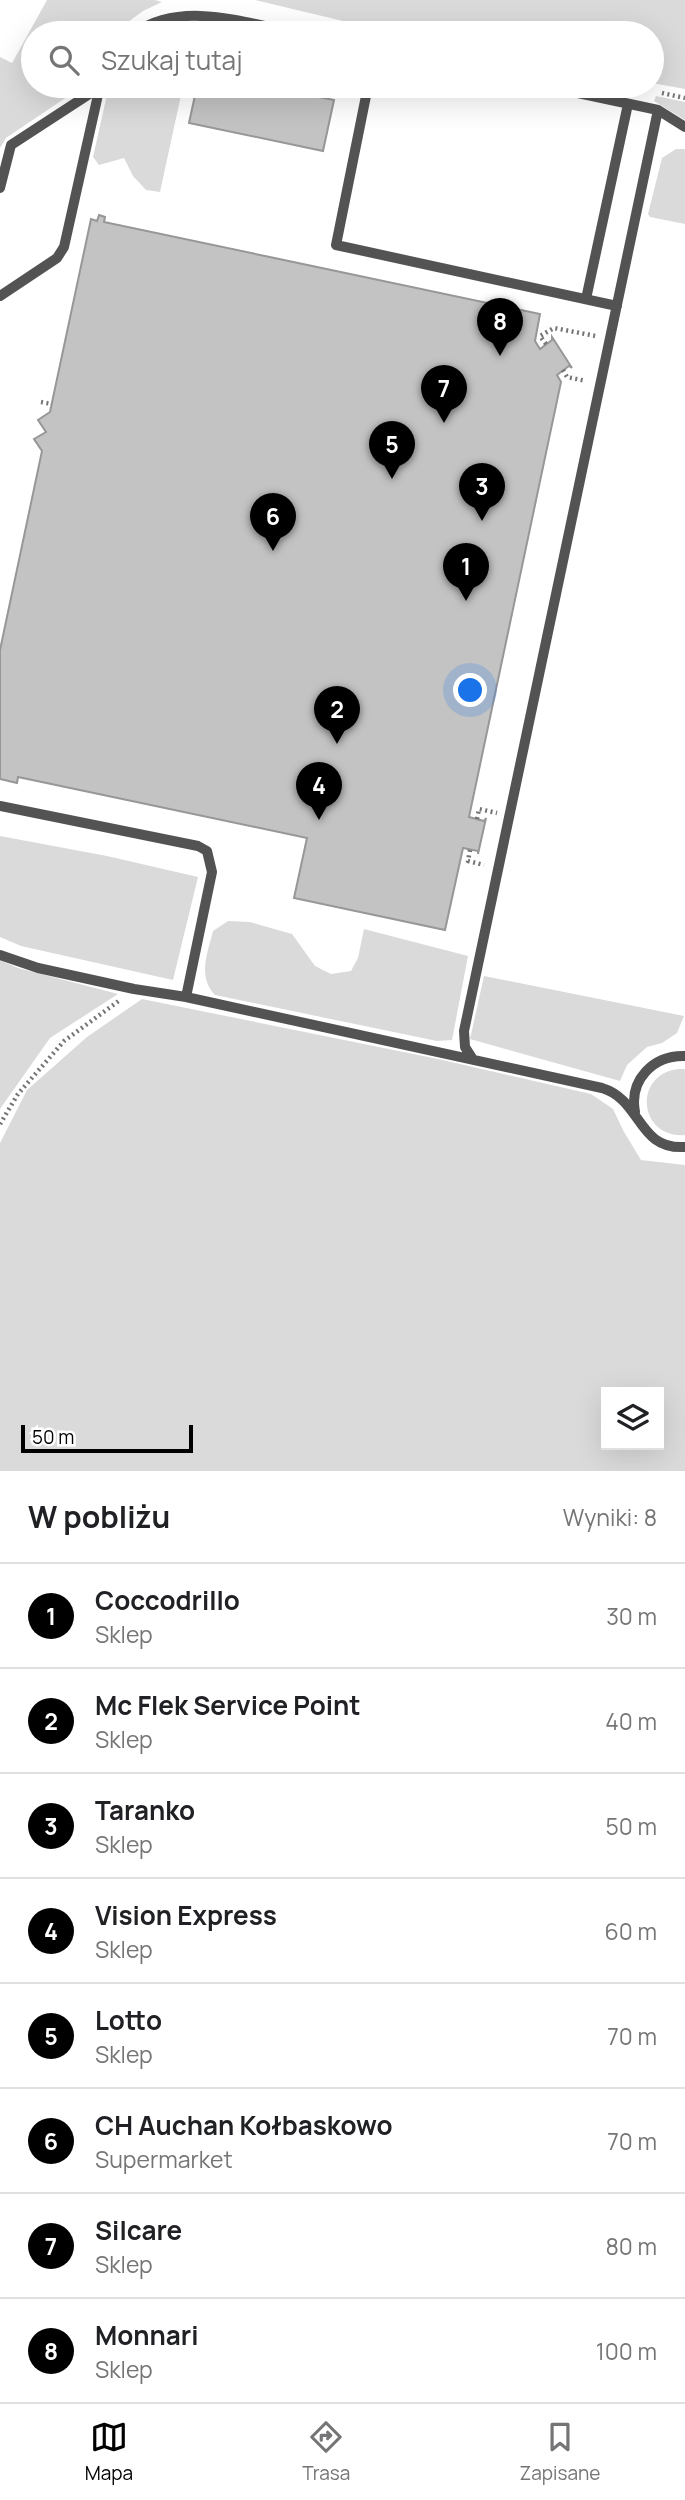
<!DOCTYPE html>
<html lang="pl">
<head>
<meta charset="utf-8">
<style>
	body { margin:0; font-family:Manrope,sans-serif; background:#f2f2f2; color:#202124 }
	.controls { position:absolute; right:21px; bottom:21px; display:grid; overflow:hidden; border-radius:0px; box-shadow:0 7px 28px #0002 }
	.controls button { width:63px; height:63px; display:grid; place-items:center; padding:0; border:0; border-bottom:2px solid #e0e0e0; background:#fff; color:#202124; font:35px sans-serif }
	.scale { position:absolute; left:21px; bottom:18px; width:172px; box-sizing:border-box; padding-left:7px; border:4px solid #000; border-top:0; font-size:19px; line-height:24px; white-space:nowrap; color:#000; -webkit-text-stroke:5px #fff; paint-order:stroke }
	.you { position:absolute; left:471px; top:691px; width:24px; height:24px; margin:-18px; border:5px solid #fff; border-radius:50%; background:#1a73e8; box-shadow:0 0 0 10px #1a73e833 }
	.badge { display:grid; place-items:center; width:46px; height:46px; border-radius:50%; background:#000; color:#fff; font-size:23px; font-weight:700 }
	.pin { position:absolute; translate:-50% -58px; filter:drop-shadow(0 2px 4px #0008) }
	.pin::after { content:''; position:absolute; top:37px; width:24px; height:21px; background:inherit; clip-path:polygon(0 0,100% 0,50% 100%) }
	.list { margin:0; padding:0; list-style:none }
	h2 { display:flex; justify-content:space-between; align-items:center; height:91px; margin:0; padding:0 28px; font-size:30px }
	h2 small { font-size:23px; font-weight:400; color:#757577 }
	.list li { display:grid; grid-template-columns:46px 1fr auto; gap:21px; align-items:center; box-sizing:border-box; height:105px; padding:0 28px; border-top:2px solid #e0e0e0 }
	.list b { display:block; font-size:26px; white-space:nowrap }
	.list p { margin:0; font-size:23px; white-space:nowrap; color:#757577 }
	.list em { font-size:23px; font-style:normal; color:#757577 }
	.icon { flex:none; width:38px; height:38px; fill:none; stroke:currentColor; stroke-width:2; stroke-linecap:round; stroke-linejoin:round }
	.map { position:relative; flex:none; width:685px; height:1471px; overflow:hidden }
	.search { position:absolute; background:#fff; box-shadow:0 7px 28px #0002; left:21px; right:21px; top:21px; height:77px; display:flex; align-items:center; gap:18px; box-sizing:border-box; padding:0 24px; border-radius:38px; color:#757577; font-size:26px }
	.sheet { height:931px; background:#fff }
	nav { display:flex; justify-content:space-around; align-items:center; box-sizing:border-box; height:98px; border-top:2px solid #e0e0e0; background:#fff; font-size:19px; color:#757577 }
	nav a { display:grid; justify-items:center; gap:4px }
	nav .on { color:#000 }
	.map>svg:first-child { display:block }
	.green { fill:#dadada; fill-rule:evenodd }
	.building { fill:#c3c3c3; stroke:#979797; stroke-width:2 }
	.lines { fill:none; stroke-linecap:round; stroke-linejoin:round }
	.path { stroke:#757575; stroke-width:4.5; stroke-dasharray:2 3.5; stroke-linecap:butt }
	.lane { stroke:#535353; stroke-width:10 }
</style>
</head>
<body>
<div class="map">
<svg width="685" height="1471" viewBox="0 0 685 1471">
	<rect width="100%" height="100%" fill="#fff"/>
	<path class="green" d="M47 0H155L162 2 143 11 113 33H33V86H83L6 138 0 148V57L12 63Z
		M255 0H685V89L652 83V33H393Z
		M194 20 249 33H158Z
		M109 86H183L160 192 146 190 133 176 124 158 99 165 93 157Z
		M656 96 685 102V120L654 101Z
		M676 149H685V224L650 217 648 214 662 158Z
		M0 836 107 856 198 877 173 980 21 946 0 937Z
		M228 921 250 922 292 934 315 966 331 974 351 971 358 958 364 929 468 956 452 1040 437 1041 215 995C197 976 208 952 213 931Z
		M0 960 18 968 118 994 50 1038 0 1109Z
		M484 976 684 1016 677 1033 662 1043 647 1047 627 1065 620 1081 470 1039Z
		M142 999 438 1059 591 1094 613 1109 624 1132 641 1160 685 1165V1471H0V1143L27 1090 87 1037ZM606 1392H659V1445H606Z
		M678 1069H685V1135C639 1139 632 1075 678 1069Z"/>
	<path class="building" d="M197 86H264L334 100 323 151 189 123Z
		M99 215 105 217 104 222 540 314 535 341 540 349 552 340V337L572 368 569 366 557 375 561 382 469 817 484 821 486 818 478 854V851L463 848 445 930 294 898 307 838 18 777 17 783 0 779V650L42 451 34 439 46 432 38 420 50 412 91 219 97 221Z"/>
	<g class="lines">
		<path class="path" d="M662 93 685 98
			M546 344 540 336 554 328 596 336
			M563 370 567 377 586 381
			M41 402 52 404
			M477 819 479 809 497 813
			M470 850 468 861 484 865
			M0 1124 18 1094 64 1041 120 1000"/>
		<path class="lane" d="M135 33C182 0 245 23 297 33
			M368 86 336 245 617 306
			M545 86 658 110 685 127
			M0 188 11 145 100 87
			M0 296 57 258 64 247 100 86
			M586 299 628 104
			M0 806 198 846 207 851 212 872 186 997
			M0 955 38 968 134 989 186 997 602 1088C642 1100 637 1150 685 1147
			M472 1058 465 1047 464 1031 658 110
			M635 1112C629 1080 653 1055 685 1056"/>
	</g>
</svg>
<div class="controls">
<button><svg class="icon" aria-label="layers" viewBox="0 0 24 24"><path d="M12 4l9 5-9 5-9-5zM3 14l9 5 9-5"/></svg></button>
</div>
<div class="scale">50 m</div>
<div class="you"></div>
<div class="pin badge" style="left:466px;top:601px">1</div>
<div class="pin badge" style="left:337px;top:744px">2</div>
<div class="pin badge" style="left:482px;top:521px">3</div>
<div class="pin badge" style="left:319px;top:820px">4</div>
<div class="pin badge" style="left:392px;top:479px">5</div>
<div class="pin badge" style="left:273px;top:551px">6</div>
<div class="pin badge" style="left:444px;top:423px">7</div>
<div class="pin badge" style="left:500px;top:356px">8</div>
<div class="search"><svg class="icon" aria-label="search" viewBox="0 0 24 24"><circle cx="10" cy="10" r="6"/><path d="M15 15l6 6"/></svg>Szukaj tutaj</div>
</div>
<section class="sheet">
<h2>W pobliżu<small>Wyniki: 8</small></h2>
<ul class="list">
<li><span class="badge">1</span><div><b>Coccodrillo</b><p>Sklep</p></div><em>30 m</em></li>
<li><span class="badge">2</span><div><b>Mc Flek Service Point</b><p>Sklep</p></div><em>40 m</em></li>
<li><span class="badge">3</span><div><b>Taranko</b><p>Sklep</p></div><em>50 m</em></li>
<li><span class="badge">4</span><div><b>Vision Express</b><p>Sklep</p></div><em>60 m</em></li>
<li><span class="badge">5</span><div><b>Lotto</b><p>Sklep</p></div><em>70 m</em></li>
<li><span class="badge">6</span><div><b>CH Auchan Kołbaskowo</b><p>Supermarket</p></div><em>70 m</em></li>
<li><span class="badge">7</span><div><b>Silcare</b><p>Sklep</p></div><em>80 m</em></li>
<li><span class="badge">8</span><div><b>Monnari</b><p>Sklep</p></div><em>100 m</em></li>
</ul>
</section>
<nav>
<a class="on"><svg class="icon" aria-label="map" viewBox="0 0 24 24"><path d="M3 6l6-2 6 2 6-2v14l-6 2-6-2-6 2zM9 4v14M15 6v14"/></svg>Mapa</a>
<a><svg class="icon" aria-label="directions" viewBox="0 0 24 24"><path d="M12 3l9 9-9 9-9-9zM9 14v-3h6M13 9l2 2-2 2"/></svg>Trasa</a>
<a><svg class="icon" aria-label="saved" viewBox="0 0 24 24"><path d="M7 4h10v16l-5-4-5 4z"/></svg>Zapisane</a>
</nav>
</body>
</html>
